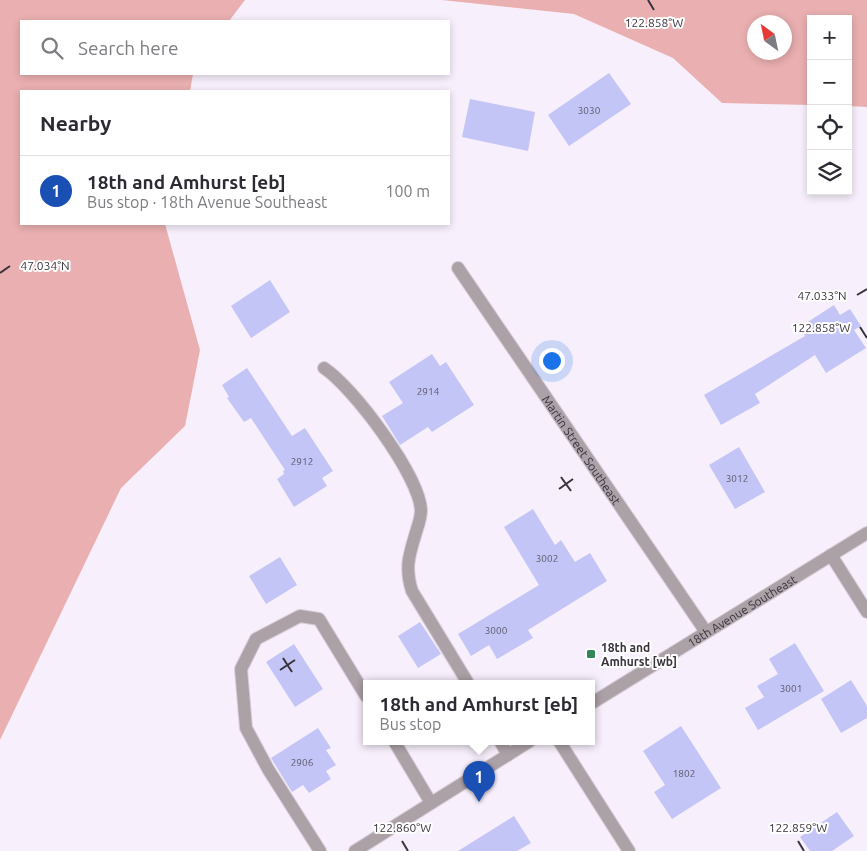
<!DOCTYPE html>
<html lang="en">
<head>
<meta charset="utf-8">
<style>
	body { margin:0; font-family:Ubuntu,sans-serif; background:#f2f2f3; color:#2b2b33 }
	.controls { position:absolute; right:15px; top:15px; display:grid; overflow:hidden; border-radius:0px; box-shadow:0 2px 8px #0003 }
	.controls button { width:45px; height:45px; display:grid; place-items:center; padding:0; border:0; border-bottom:1px solid #e1e1e2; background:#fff; color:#2b2b33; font:25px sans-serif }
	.compass { position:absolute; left:747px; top:15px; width:45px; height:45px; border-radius:50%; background:#fff; box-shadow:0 2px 8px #0003; rotate:327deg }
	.you { position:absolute; left:551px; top:360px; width:18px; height:18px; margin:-12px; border:4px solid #fff; border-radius:50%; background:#1a73e8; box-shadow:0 0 0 8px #1a73e833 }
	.badge { display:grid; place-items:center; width:32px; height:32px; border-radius:50%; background:#d93025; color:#fff; font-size:16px; font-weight:700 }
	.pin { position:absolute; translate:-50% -41px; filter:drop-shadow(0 1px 2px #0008) }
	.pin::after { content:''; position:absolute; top:26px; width:18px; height:15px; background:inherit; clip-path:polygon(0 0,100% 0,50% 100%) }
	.popup { position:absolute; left:363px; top:680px; width:232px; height:65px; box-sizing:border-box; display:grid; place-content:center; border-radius:0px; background:#fff; filter:drop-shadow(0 1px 4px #0005); font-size:16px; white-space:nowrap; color:#7c7c81 }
	.popup b { font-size:19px; color:#2b2b33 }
	.popup::after { content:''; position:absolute; left:50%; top:100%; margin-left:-10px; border:10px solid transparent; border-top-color:#fff }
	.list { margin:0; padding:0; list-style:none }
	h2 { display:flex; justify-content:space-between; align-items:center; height:65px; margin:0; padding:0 20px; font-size:21px }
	h2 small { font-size:16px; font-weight:400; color:#7c7c81 }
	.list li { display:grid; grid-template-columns:32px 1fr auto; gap:15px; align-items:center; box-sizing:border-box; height:70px; padding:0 20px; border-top:1px solid #e1e1e2 }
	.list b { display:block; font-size:19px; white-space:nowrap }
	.list p { margin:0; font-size:16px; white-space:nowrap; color:#7c7c81 }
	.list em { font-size:16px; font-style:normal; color:#7c7c81 }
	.icon { flex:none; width:28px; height:28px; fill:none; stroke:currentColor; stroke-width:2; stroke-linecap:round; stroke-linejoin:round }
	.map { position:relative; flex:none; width:867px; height:851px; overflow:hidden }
	.search { position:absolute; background:#fff; box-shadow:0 2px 8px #0003; left:20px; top:20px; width:430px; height:55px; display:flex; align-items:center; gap:12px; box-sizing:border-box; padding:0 18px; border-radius:0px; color:#7c7c81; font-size:19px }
	.panel { position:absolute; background:#fff; box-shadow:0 2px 8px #0003; left:20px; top:90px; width:430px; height:135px; border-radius:0px }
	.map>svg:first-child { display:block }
	.green { fill:#eaafb0; fill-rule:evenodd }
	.building { fill:#c3c5f7 }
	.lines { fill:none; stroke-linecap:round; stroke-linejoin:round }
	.service-casing { stroke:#d6cdd9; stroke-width:14 }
	.minor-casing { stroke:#d6cdd9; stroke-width:14 }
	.tertiary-casing { stroke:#d6cdd9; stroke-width:14 }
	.service { stroke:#aca1a7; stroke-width:12 }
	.minor { stroke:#aca1a7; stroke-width:12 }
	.tertiary { stroke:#aca1a7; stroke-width:12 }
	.ticks { fill:none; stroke:#39333c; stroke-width:2 }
	.poi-dot { fill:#348759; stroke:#fff; stroke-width:2 }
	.labels { text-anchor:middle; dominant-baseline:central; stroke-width:4; stroke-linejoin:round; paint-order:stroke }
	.number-label { font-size:10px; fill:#5c586b }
	.street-label { font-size:12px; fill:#39333c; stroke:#fff }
	.poi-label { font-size:12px; font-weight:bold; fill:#39333c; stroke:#fff; text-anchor:start }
	.ticks-label { font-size:12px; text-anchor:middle; fill:#39333c; stroke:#fff; stroke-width:4; stroke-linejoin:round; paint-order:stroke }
</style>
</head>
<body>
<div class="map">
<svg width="867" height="851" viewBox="0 0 867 851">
	<rect width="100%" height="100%" fill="#f8effc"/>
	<path class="green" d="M0 0H245L229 21H21V74H193L190 91H21V224H165L200 350 185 426 121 488 0 740Z
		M442 0H867V107L848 106V19H811V105L722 103 673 58 574 14ZM754 22H784V52H754Z"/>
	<path class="building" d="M609 73 631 104 569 146 548 115Z
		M470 99 535 112 528 151 462 137Z
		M270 280 290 312 251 338 231 306Z
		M834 305 840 315 850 309 861 326 854 330 866 348 826 373 815 355 755 394 760 403 721 425 704 395 805 336 800 327Z
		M432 354 440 366 446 362 474 405 432 432 428 427 400 445 382 416 403 403 389 382Z
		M247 368 292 436 305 428 333 471 322 478 327 486 294 507 277 479 284 474 283 471 285 470 251 418 244 422 227 398 229 397 222 385Z
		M739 447 765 492 735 509 709 465Z
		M533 509 555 545 561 540 575 562 590 553 607 581 528 630 533 638 497 659 489 645 471 656 458 634 539 585 504 527Z
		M280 557 297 585 266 604 249 576Z
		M420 622 441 654 418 668 398 636Z
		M795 643 824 691 758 730 745 708 764 697 757 686 778 674 769 659Z
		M294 644 323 689 295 707 266 662Z
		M851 680 867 706V718L841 733 821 699Z
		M681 726 721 788 672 819 654 792 665 785 643 751Z
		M318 728 331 748 326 750 336 765 326 771 331 779 309 793 303 785 292 792 271 758Z
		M837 812 854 836 832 851H810L800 837Z
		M514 816 531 843 517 851H458Z"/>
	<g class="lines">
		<g class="service-casing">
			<path id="service" d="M831 555 867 612
				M394 741 431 803
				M320 851 268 769 246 728 241 669 256 639 300 616 319 619 366 696"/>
		</g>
		<g class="minor-casing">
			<g id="minor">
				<path id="s1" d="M458 268 706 632"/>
				<path d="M324 368C353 387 419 475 421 510 421 516 419 523 417 529 410 553 404 566 412 591L468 683"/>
				<path d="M500 741 508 755"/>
				<path d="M559 741 629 851"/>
			</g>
		</g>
		<g class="tertiary-casing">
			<g id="tertiary">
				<path id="s2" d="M592 703 867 533"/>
				<path d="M355 851 530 741"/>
			</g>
		</g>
		<use href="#service" class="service"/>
		<use href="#minor" class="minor"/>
		<use href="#tertiary" class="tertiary"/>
	</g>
	<path class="ticks" d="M648 0 654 10M0 273 10 266M857 295 867 289M860 327 867 338M561 477 571 491M559 489 573 479M283 658 292 672M280 670 295 660M402 841 408 851M798 841 804 851"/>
	<rect class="poi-dot" x="586" y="649" width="10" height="10" rx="2.5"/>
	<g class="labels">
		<g class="number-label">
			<text x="589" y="110">3030</text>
			<text x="428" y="391">2914</text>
			<text x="302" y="461">2912</text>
			<text x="737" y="478">3012</text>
			<text x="547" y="558">3002</text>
			<text x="496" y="630">3000</text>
			<text x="791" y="688">3001</text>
			<text x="302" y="762">2906</text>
			<text x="684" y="773">1802</text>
		</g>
		<g class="street-label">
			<text stroke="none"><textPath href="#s1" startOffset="220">Martin Street Southeast</textPath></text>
			<text stroke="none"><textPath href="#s2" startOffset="176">18th Avenue Southeast</textPath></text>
		</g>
		<g class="poi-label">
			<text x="601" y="647">18th and<tspan x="601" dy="14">Amhurst [wb]</tspan></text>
		</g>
	</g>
	<g class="ticks-label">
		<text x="654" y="27">122.858°W</text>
		<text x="45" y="270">47.034°N</text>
		<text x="822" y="300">47.033°N</text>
		<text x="821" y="332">122.858°W</text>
		<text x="402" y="832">122.860°W</text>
		<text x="798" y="832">122.859°W</text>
	</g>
</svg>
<div class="controls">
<button>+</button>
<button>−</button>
<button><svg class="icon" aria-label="locate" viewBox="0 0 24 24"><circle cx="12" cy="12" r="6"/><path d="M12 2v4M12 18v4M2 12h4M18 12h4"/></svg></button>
<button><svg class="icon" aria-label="layers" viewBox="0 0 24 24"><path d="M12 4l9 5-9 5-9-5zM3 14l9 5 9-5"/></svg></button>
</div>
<svg class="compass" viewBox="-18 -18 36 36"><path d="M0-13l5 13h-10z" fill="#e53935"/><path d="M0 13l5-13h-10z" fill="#7c7c81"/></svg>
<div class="you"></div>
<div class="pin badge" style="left:479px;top:802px;background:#1a4fb4">1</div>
<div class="popup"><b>18th and Amhurst [eb]</b>Bus stop</div>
<div class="search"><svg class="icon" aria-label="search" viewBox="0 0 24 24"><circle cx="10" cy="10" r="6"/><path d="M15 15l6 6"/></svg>Search here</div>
<section class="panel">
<h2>Nearby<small></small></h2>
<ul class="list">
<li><span class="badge" style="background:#1a4fb4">1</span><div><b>18th and Amhurst [eb]</b><p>Bus stop · 18th Avenue Southeast</p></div><em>100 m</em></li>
</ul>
</section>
</div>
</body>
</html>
